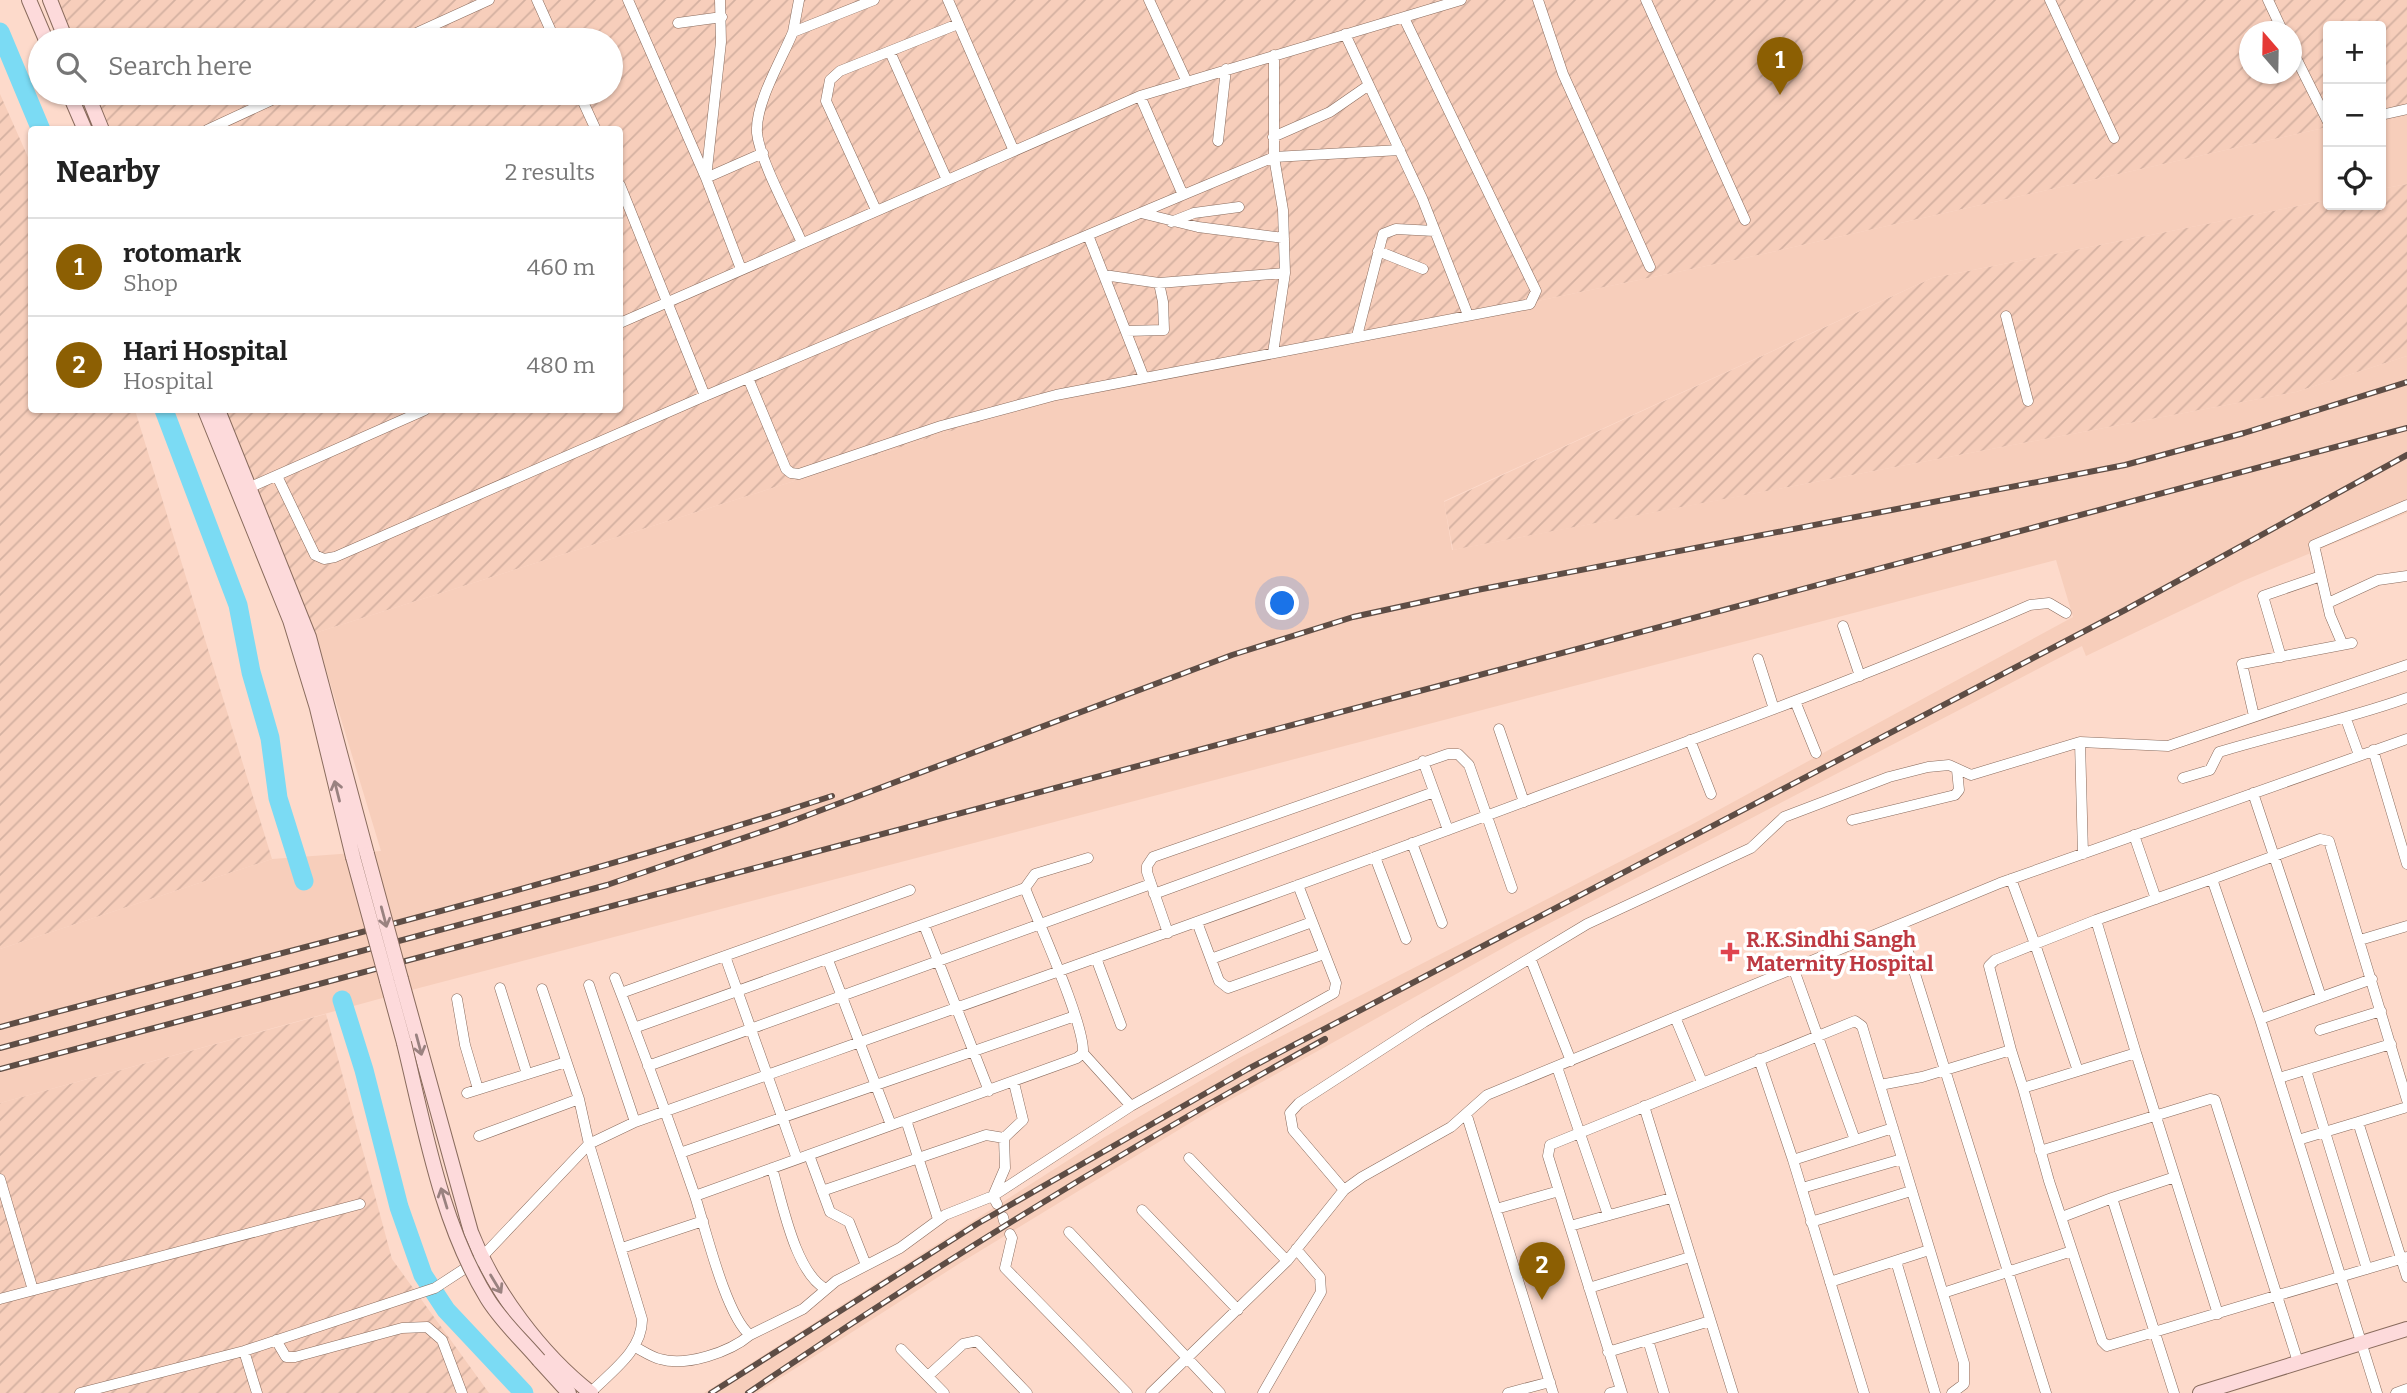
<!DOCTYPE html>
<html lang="en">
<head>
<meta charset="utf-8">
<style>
	body { margin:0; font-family:Bitter,serif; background:#f6f6f6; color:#222 }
	.controls { position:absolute; right:21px; top:21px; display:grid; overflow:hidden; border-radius:7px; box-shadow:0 2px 5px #0004 }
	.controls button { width:63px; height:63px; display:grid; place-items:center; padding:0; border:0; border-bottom:2px solid #e0e0e0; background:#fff; color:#222; font:35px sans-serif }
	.compass { position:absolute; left:2239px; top:21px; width:63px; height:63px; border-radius:50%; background:#fff; box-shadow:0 2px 5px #0004; rotate:340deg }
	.you { position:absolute; left:1283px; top:604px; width:24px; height:24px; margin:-18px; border:5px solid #fff; border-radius:50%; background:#1a73e8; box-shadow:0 0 0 10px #1a73e833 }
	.badge { display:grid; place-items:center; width:46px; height:46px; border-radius:50%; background:#8c5f03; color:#fff; font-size:23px; font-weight:700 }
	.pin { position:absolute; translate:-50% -58px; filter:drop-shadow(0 2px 4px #0008) }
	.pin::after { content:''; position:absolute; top:37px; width:24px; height:21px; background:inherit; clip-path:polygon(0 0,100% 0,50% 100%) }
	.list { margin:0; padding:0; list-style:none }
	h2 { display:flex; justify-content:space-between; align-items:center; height:91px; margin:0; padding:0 28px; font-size:30px }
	h2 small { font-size:23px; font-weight:400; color:#767676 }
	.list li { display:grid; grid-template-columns:46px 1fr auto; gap:21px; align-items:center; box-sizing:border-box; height:98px; padding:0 28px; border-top:2px solid #e0e0e0 }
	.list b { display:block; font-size:26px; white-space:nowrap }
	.list p { margin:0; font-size:23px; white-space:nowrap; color:#767676 }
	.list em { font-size:23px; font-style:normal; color:#767676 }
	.icon { flex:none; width:38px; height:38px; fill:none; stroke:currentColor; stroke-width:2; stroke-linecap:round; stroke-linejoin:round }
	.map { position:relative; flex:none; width:2407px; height:1393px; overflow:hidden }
	.search { position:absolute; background:#fff; box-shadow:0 2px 5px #0004; left:28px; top:28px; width:595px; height:77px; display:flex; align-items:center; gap:18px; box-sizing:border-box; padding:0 24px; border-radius:38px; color:#767676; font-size:26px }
	.panel { position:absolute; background:#fff; box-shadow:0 2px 5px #0004; left:28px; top:126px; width:595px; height:287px; border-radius:7px }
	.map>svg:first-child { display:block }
	.industrial { fill:url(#industrial-furrows); fill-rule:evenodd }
	.built { fill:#f7cebb }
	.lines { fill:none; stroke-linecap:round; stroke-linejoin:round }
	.river { stroke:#7bdbf4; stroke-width:19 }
	.street-casing { stroke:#896b5d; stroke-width:11 }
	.secondary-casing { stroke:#896b5d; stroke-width:16 }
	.street { stroke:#fff; stroke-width:10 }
	.secondary { stroke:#fddadb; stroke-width:14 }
	.rail-casing { stroke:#5e4d45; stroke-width:6 }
	.rail { stroke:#fff; stroke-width:3.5; stroke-dasharray:10; stroke-linecap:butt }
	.secondary-bridge-casing { stroke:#896b5d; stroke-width:16; stroke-linecap:butt }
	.secondary-bridge { stroke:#fddadb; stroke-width:14 }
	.oneway { stroke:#9a8280 }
	.health-dot { fill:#e0444e; stroke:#fff; stroke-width:2.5 }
	.labels { text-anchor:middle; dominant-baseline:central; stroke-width:7; stroke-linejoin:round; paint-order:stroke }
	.health-label { font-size:21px; font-weight:bold; fill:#be3a42; stroke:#fff; text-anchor:start }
</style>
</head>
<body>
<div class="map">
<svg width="2407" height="1393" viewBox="0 0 2407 1393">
	<defs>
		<pattern id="industrial-furrows" width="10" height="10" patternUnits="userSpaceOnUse" patternTransform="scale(1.75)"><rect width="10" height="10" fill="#f7cebb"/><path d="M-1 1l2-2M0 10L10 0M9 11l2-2" fill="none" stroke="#d4b1a1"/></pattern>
	</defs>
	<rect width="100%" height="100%" fill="#fddacb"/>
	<path class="industrial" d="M51 0H2407V109L2381 115V26H2328V127L1745 258 1031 406 315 633 222 410H620V130L105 129 89 93H611V40H68ZM2250 32H2292V74H2250Z
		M0 94 31 164 32 410H135L272 859 0 949Z
		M2407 184V356L2296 392 1453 550 1444 502 1932 278 2328 200V205H2381V189Z
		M326 1014 392 1259 489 1393H0V1103Z"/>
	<path class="built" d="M2407 109V184L2381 189V115Z
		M2328 127V200L1932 278 1444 501 1452 550 2296 392 2407 356V513L2243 581 2086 656 2082 646 1521 938 1208 1112 957 1265 757 1393H704L1103 1138 1239 1058 1691 825 2073 617 2056 560 419 988 0 1103V949L272 859 381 851 315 633 1031 406 1745 258Z"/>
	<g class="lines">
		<path class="river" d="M0 32 41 130
			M164 410 238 605 251 672 270 738 278 798 304 881
			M342 1000 364 1070 399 1207 423 1275 446 1310 524 1393"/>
		<g class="street-casing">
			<path id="street" d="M537 0 555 40
				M628 0 706 178 741 269
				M720 0 721 42 706 178 763 153
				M948 0 1014 151
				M1149 0 1186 80
				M1538 0 1563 74 1650 267
				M1646 0 1745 220
				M2050 0 2114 138
				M2268 0 2283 32
				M678 23 722 17
				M793 32 799 0
				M1345 34 1422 198 1468 315
				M401 40 489 0
				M2292 50 2328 122
				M890 52 947 180
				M579 93 596 130
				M1140 96 1183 195 1274 157 1400 150
				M2381 115 2407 109
				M207 130 287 93
				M1273 137 1330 112 1369 85
				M1218 141 1226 69
				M620 185 705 396
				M876 210 826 101 830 80 840 71 958 24
				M1141 213 1198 227 1284 238
				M1171 222 1194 213 1239 207
				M1088 235 1144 378
				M802 243C790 215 760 161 757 133 755 103 782 59 793 32L874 0
				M1378 251 1423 269
				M1104 275 1159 283 1285 273
				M2006 316 2028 401
				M620 323 1140 96 1461 0
				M1126 331 1164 330 1163 302 1159 283
				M1357 336 1383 234 1396 229 1435 231
				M1273 353 1285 273 1283 210 1274 157V55
				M748 378 786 469 791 473 799 474 941 426 1056 395 1530 304 1536 291 1404 18
				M277 476 315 555 324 559 335 557 705 396 1183 195
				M246 489 425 410
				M2328 603 2378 580 2407 576
				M1843 626 1860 676
				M2342 643 2330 615 2314 545 2407 505
				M2281 657 2263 596 2321 576
				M1758 659 1774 709
				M1795 701 1816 753
				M2254 716 2242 664 2352 643
				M2346 719 2359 755
				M1499 729 1524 802
				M1690 740 1711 794
				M2373 750 2407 864
				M1423 761 1448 830
				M2183 778 2210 770 2219 752C2282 733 2345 720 2407 698
				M2253 793 2321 997
				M1852 820 1955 795 1959 790 1957 770
				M2134 835 2156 899
				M1412 843 1442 923
				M2083 854 2080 742 2168 746 2407 665
				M1375 857 1406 939
				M2011 879 2035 944 2096 920
				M1025 888 1035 874 1088 858
				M1154 894 1434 792
				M1197 922 1219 981 1228 988 1324 954
				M924 925 989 1091
				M1900 926 2046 1393
				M1168 933 1147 872V866L1153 857 1448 754H1458L1469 765 1512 888
				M2360 940 2407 926
				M725 956 797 1159
				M1096 958 1121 1025
				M1211 959 1312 922
				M828 960 891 1125
				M1531 960 1571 1061
				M1794 970 1855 1140
				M615 978C643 1050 670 1123 695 1196 705 1227 726 1316 750 1335L803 1309 836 1281 900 1248 945 1215 993 1196 1005 1168 1004 1138 1023 1120 1014 1083
				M589 985 635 1122
				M500 988 527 1074
				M542 989 579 1099 589 1144 642 1319C643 1350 611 1372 590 1393
				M621 993 910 890
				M457 999 465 1045 478 1089
				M1675 1017 1702 1082
				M2260 1019 2372 979
				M634 1028 1025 888C1038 922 1085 1024 1083 1053L1077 1058 695 1196
				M2320 1030 2381 1011
				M1083 1053 1131 1106
				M2136 1053 2096 920 2212 879
				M1759 1059 1793 1160 1864 1393
				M648 1066 1151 884
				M1557 1067 1608 1215
				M2306 1070 2367 1269
				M2078 1071 2136 1053 2218 1314
				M2279 1078 2391 1044
				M1880 1085 1922 1077 2011 1050 1989 966 1995 960 2035 944 2078 1071 2023 1088 2011 1050
				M2023 1088 2049 1181 2102 1341 2107 1346 2407 1257
				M467 1093 566 1062
				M1644 1106 1733 1393
				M2407 1107 2358 1122 2407 1277
				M1467 1116 1553 1393
				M906 1120 938 1219
				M479 1136 579 1099
				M2298 1140 2358 1122
				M2040 1151 2210 1099 2215 1100 2298 1362
				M680 1153 1075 1016
				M809 1155 830 1212 849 1222 866 1265
				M1189 1158 1287 1261
				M1793 1160 1893 1128
				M772 1168C782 1201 795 1273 826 1289
				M0 1179 33 1290
				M1802 1188 1902 1159
				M1344 1190 1293 1130 1290 1113 1299 1103 1424 1022 1587 924 1751 848 1784 817 1889 777 1928 767 1949 765 1971 775 2080 742
				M822 1191 986 1135 1004 1138
				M2112 1198 2175 1177
				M997 1204 993 1196 1131 1106 1334 993 1336 983 1298 885
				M1496 1209 1559 1191
				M1142 1210 1238 1310
				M1003 1217 1004 1221
				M2062 1217 2112 1198 2174 1393
				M1811 1222 1911 1191
				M1570 1226 1671 1198
				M1069 1232 1220 1393
				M1010 1234 1012 1238 1005 1268 1127 1393
				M622 1248 703 1221
				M1896 1261 1935 1393
				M1830 1282 1929 1250
				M1589 1288 1690 1257
				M1943 1293 2072 1251
				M0 1299 360 1204
				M276 1340 286 1357H295L402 1328 427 1327 442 1340 462 1393
				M1648 1340 1664 1393
				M635 1347C643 1351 651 1357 660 1359 686 1367 730 1352 750 1335
				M901 1349 944 1393
				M244 1351 257 1393
				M1608 1352 1710 1321
				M928 1376 963 1344 977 1341 1027 1393
				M80 1393 244 1351 435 1288 481 1258 589 1144 635 1122C938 1014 1241 908 1542 795 1706 735 1870 675 2030 605L2049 603 2066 613
				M1151 1393 1287 1261 1344 1190 1362 1177 1451 1127 1487 1095 2000 883 2407 739
				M1263 1393 1321 1292 1320 1277 1296 1249
				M1508 1393 1550 1382
				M1610 1393 1621 1390
				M1622 1393 1548 1156 1550 1145 1855 1021 1862 1026 1964 1363V1384L1952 1393
				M2377 1393 2260 1019 2212 879 2320 839 2329 841 2407 1100
				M2396 1393 2407 1389"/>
		</g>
		<g class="secondary-casing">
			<path id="secondary" d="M29 0 46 40
				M50 0 66 40
				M69 93 85 130
				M87 93 102 130
				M205 410 290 620 317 708 353 857
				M218 410 309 637 367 854
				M401 979 471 1232C494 1291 541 1354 591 1393
				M387 981 404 1043
				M539 1360 569 1393
				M2200 1393 2407 1329"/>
		</g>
		<use href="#street" class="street"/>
		<use href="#secondary" class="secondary"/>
		<g class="rail-casing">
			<path id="rail" d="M0 1027C278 953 559 885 832 796
				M0 1048 607 885 787 823 1232 655 1353 617 1477 590 2125 465 2244 433 2407 382
				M0 1069 2407 428
				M711 1393 977 1224 1248 1069 2125 610 2407 455
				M748 1393C934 1266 1128 1147 1325 1039"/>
		</g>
		<use href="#rail" class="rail"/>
		<g class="secondary-bridge-casing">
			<path id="secondary-bridge" d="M367 854 401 979
				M353 857 387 981
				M404 1043C425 1129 441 1223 487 1298 501 1321 522 1340 539 1360"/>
		</g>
		<use href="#secondary-bridge" class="secondary-bridge"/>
	</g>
	<defs><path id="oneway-shaft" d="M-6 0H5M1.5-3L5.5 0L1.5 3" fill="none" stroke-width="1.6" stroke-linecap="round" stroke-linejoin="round" transform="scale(1.75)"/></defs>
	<g class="oneway">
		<use href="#oneway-shaft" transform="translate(337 791) rotate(-104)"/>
		<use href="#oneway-shaft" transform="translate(384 917) rotate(75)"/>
		<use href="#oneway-shaft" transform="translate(419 1045) rotate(75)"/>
		<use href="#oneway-shaft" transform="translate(444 1198) rotate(-107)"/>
		<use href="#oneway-shaft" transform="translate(496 1284) rotate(59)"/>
	</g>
	<path class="health-dot" d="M1726.5 941.5h7v7h7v7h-7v7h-7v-7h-7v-7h7z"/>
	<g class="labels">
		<g class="health-label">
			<text x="1746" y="940">R.K.Sindhi Sangh<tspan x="1746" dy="24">Maternity Hospital</tspan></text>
		</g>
	</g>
</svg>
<div class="controls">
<button>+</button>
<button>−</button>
<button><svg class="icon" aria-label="locate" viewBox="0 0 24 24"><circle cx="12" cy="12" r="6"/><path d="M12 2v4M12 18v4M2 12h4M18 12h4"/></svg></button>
</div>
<svg class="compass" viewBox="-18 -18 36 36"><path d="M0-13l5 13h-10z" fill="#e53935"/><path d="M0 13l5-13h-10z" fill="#767676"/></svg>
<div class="you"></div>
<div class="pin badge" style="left:1780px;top:95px">1</div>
<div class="pin badge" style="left:1542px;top:1300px">2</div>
<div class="search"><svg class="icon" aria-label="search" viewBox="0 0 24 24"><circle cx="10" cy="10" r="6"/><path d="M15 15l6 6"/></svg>Search here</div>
<section class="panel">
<h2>Nearby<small>2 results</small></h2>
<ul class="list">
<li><span class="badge">1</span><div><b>rotomark</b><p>Shop</p></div><em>460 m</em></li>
<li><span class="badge">2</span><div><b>Hari Hospital</b><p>Hospital</p></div><em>480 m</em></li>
</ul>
</section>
</div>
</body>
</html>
